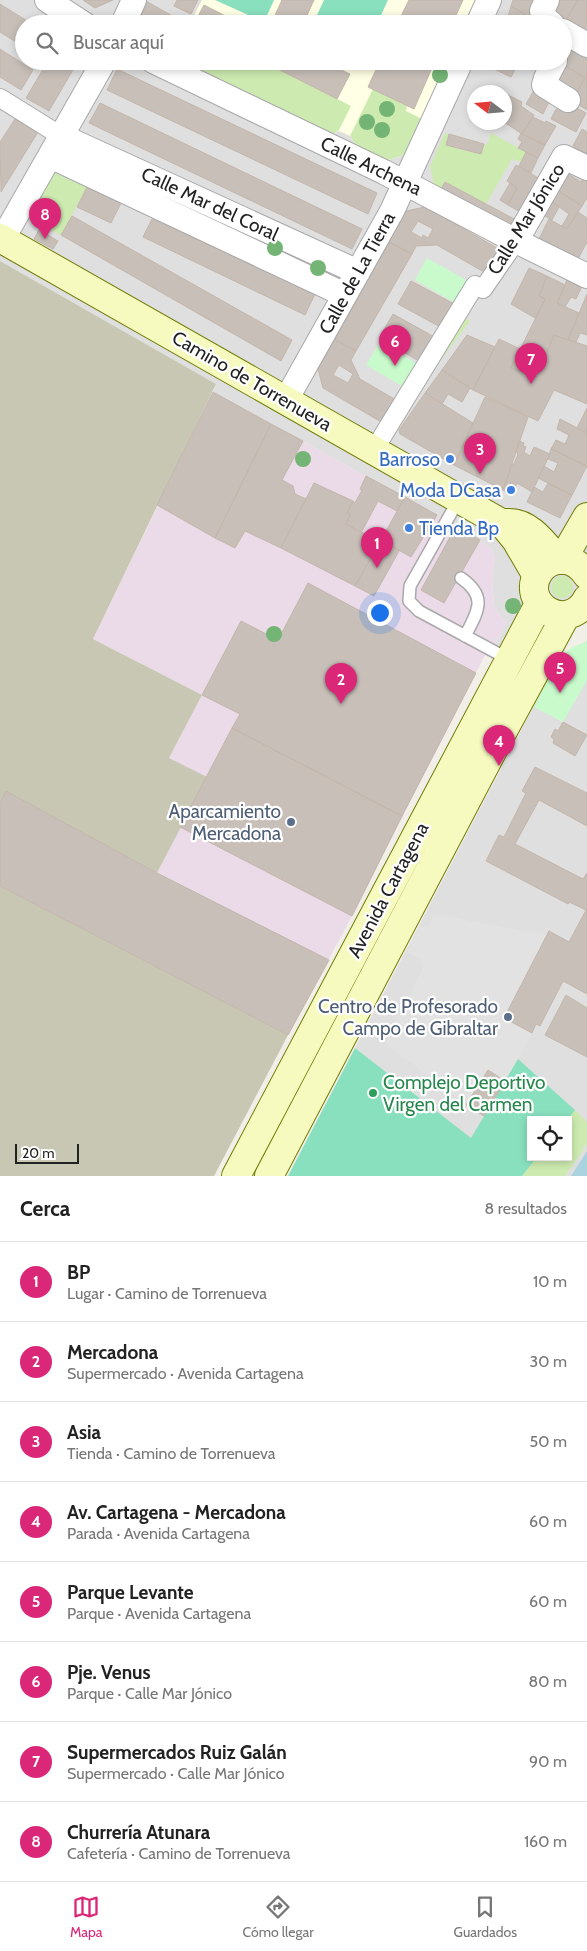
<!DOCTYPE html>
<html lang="es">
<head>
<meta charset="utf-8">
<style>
	body { margin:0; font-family:Cabin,sans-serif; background:#f6f6f6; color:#222 }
	.controls { position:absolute; right:15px; bottom:15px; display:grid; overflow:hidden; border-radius:0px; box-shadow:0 2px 8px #0003 }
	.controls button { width:45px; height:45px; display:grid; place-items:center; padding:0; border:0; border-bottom:1px solid #e0e0e0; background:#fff; color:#222; font:25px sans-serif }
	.compass { position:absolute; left:467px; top:85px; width:45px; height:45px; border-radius:50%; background:#fff; box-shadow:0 2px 8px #0003; rotate:286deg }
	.scale { position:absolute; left:15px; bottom:12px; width:64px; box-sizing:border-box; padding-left:5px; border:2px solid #222; border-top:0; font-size:14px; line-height:18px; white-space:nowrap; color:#222; -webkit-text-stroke:4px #fff; paint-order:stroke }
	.you { position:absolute; left:379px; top:612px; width:18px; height:18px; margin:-12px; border:4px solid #fff; border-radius:50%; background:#1a73e8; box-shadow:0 0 0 8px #1a73e833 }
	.badge { display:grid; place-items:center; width:32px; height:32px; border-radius:50%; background:#db2777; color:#fff; font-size:16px; font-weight:700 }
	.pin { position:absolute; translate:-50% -41px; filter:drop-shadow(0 1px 2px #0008) }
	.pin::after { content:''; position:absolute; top:26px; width:18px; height:15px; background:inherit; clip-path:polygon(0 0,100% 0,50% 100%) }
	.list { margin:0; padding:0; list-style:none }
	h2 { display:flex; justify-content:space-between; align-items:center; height:65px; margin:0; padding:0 20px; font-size:21px }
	h2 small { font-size:16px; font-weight:400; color:#767676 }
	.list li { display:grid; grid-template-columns:32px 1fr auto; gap:15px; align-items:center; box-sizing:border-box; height:80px; padding:0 20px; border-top:1px solid #e0e0e0 }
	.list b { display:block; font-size:19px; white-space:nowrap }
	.list p { margin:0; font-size:16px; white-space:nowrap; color:#767676 }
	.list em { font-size:16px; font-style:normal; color:#767676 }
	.icon { flex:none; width:28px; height:28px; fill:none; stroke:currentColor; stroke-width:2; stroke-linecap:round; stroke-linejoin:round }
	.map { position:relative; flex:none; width:587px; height:1176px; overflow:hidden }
	.search { position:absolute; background:#fff; box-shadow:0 2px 8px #0003; left:15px; right:15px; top:15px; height:55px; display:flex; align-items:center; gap:12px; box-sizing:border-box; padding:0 18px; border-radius:28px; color:#767676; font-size:19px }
	.sheet { height:705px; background:#fff }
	nav { display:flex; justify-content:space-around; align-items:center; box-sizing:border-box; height:70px; border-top:1px solid #e0e0e0; background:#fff; font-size:14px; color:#767676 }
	nav a { display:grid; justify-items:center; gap:2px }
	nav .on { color:#db2777 }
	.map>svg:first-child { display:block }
	.residential { fill:#e0dfdf; fill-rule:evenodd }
	.industrial { fill:#ebdbe8 }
	.education { fill:#ffffe5 }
	.construction { fill:#c7c7b4 }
	.grass { fill:#cdebb0 }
	.park { fill:#c8facc }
	.pitch { fill:#88e0be }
	.parking { fill:#e2e2e2 }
	.water { fill:#aad3df }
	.building { fill:#c7bfb8; stroke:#c4b6ab; fill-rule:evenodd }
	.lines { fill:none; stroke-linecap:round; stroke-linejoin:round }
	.service-casing { stroke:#a9a9a9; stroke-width:14 }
	.pedestrian-casing { stroke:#a9a9a9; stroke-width:20 }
	.minor-casing { stroke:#a9a9a9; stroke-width:26 }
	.secondary-casing { stroke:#707d05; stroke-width:30 }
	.service { stroke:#fff; stroke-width:11 }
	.pedestrian { stroke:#fff; stroke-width:18 }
	.minor { stroke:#fff; stroke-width:24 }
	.secondary { stroke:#f7fabf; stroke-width:28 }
	.tree { fill:#74b475 }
	.shop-dot { fill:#3f7fe0; stroke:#fff; stroke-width:2 }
	.service-dot { fill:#5c6f8a; stroke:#fff; stroke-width:2 }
	.leisure-dot { fill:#2e9e5b; stroke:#fff; stroke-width:2 }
	.labels { text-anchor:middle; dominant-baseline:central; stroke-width:4.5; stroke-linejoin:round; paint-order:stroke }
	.street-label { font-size:19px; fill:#222; stroke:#fff }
	.shop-label { font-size:19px; fill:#366cbe; stroke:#fff; text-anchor:end }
	.service-label { font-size:19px; fill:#4e5e75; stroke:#fff; text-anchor:end }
	.leisure-label { font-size:19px; fill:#27864d; stroke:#fff; text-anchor:start }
</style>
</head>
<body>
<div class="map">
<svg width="587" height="1176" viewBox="0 0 587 1176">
	<rect width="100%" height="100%" fill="#f2efe9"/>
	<path class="residential" d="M0 0H587V614L551 613 510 660 492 650 506 623 501 618 494 605 492 580 495 558 491 548 447 521 213 392 216 384 0 261ZM24 24H563V61H24ZM474 92H504V122H474Z
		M587 641V1176H519L355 1048 560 656ZM531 1120H568V1157H531Z"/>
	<path class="industrial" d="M213 392 447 521 491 548 495 558 492 580 494 605 501 618 506 623 488 657 485 655 352 916 288 1035 0 886V803L6 791 157 873 206 778 169 758 202 695 93 639Z"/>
	<path class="education" d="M202 0H478L467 24H181L183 20 190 23Z
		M183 61H449L406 154 389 160 356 145 350 136 339 131 333 134Z"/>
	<path class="construction" d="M0 261 216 384 93 639 202 695 169 758 207 777 157 873 6 791 0 803Z
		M0 886 288 1035 214 1176H0Z"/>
	<path class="grass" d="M183 61H262L351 106 339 130 333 134Z
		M373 89 407 106 406 111 422 119 406 154 389 160 356 145 350 136Z
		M445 133 449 134 446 145 480 154 484 144 487 145 491 133 526 152 521 162 512 159 486 204 445 182 441 189 434 185 430 166Z
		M55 173 87 187 61 235 36 222 37 204Z
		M462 316 470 321 435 368 432 365Z
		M551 587a11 11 0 1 1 22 0a11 11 0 1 1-22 0Z
		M575 1110 587 1122V1146L583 1145 584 1149 565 1176H522L537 1157H568V1120H567Z"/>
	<path class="park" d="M427 258 475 285 462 307 415 280Z
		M380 342 424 368 410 391 366 365Z
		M587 641V680L563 722 534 707 560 656 573 647Z"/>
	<path class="pitch" d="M215 0H274L264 22Z
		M324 0H388L377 24H313Z
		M355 1048 471 1138 518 1059 575 1110 567 1120H531V1157H537L522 1176H288Z"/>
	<path class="parking" d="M433 914 548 935 532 1033 505 1081 488 1071 466 1105 389 1046 386 1043 390 1030 424 967 419 958 406 952 419 927 428 926 431 922Z"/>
	<path class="water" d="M587 1151V1176H571Z"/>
	<path class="building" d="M83 0H113L95 8Z
		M144 0 176 18 173 24H154L137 15Z
		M177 0H198L191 14 174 6Z
		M282 0H314L303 24H271Z
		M409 0H463L452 24H397Z
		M513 0H532L540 5 531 18 511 6Z
		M551 0H578L566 20 546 9Z
		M578 0H587L586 33 566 20Z
		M0 4 32 24H24V47L0 32Z
		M204 5 241 24H194Z
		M511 6 531 18 538 23 506 24Z
		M570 40 587 50V74L585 78 558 61H563V52Z
		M0 49 33 70 21 90 0 77Z
		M48 61H78L49 111 26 98Z
		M272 61H328V64L350 74 337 99 270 65Z
		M380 61H435L414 109 368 87Z
		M498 61H520L511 77 494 69Z
		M558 61 585 78 575 95 548 78Z
		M117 69 377 193 368 214 107 90Z
		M587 74V110L572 101Z
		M536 87 550 100 543 114 526 104Z
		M508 95 522 102 521 106 534 115 522 134 504 122V102Z
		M565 102 586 113 576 132 551 119 556 109 560 111Z
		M100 103 362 229 352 249 89 123Z
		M533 117 545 123 546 121 556 126 545 145 522 134Z
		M15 119 38 132 1 192 0 142Z
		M582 129 587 132V154L573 146Z
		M521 133 545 145 538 158 518 148 522 142 518 139Z
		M449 134 484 144 481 154 446 145Z
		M526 152 538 158 531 173 519 166Z
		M516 165 540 179 520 212 508 205 517 188 507 181Z
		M567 173 581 182 585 175 587 176V198L582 206 557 190Z
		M445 182 516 220 512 227 441 189Z
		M510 183 517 188 508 205 500 200Z
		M87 187 121 203 111 223 77 207Z
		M557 190 582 206 567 229 562 226 569 214 551 201Z
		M551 201 559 207 552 220 542 214Z
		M425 207 499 249 484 272 437 245 416 246 412 254 389 242 406 211ZM418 221 433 229 428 238 423 235 422 238 411 232Z
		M578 212 587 218V242L578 259 539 239 549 219 567 229Z
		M72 216 292 340 281 361 61 235Z
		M152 219 315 294 305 315 143 237Z
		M39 230 58 241 53 249 34 239Z
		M389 242 412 254 356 351 335 340Z
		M529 268 547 276 539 296 545 299 535 318 511 304Z
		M547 276 565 285 557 303 579 313 568 340 554 335 537 377 511 368 545 299 539 296Z
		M567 280 582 286 576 299 571 297 565 307 557 303Z
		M411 281 458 306 444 329 398 304Z
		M587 294V335L580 333 576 342 568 340Z
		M393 314 438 339 424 364 379 338Z
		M467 335 495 347 473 390 442 370Z
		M554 335 587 346V404L554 390 538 421 473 390 499 339 520 349 511 368 537 377Z
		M335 340 356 351 351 360 360 379 396 400 383 423 323 388 318 369ZM339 365 353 374 348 383 333 375Z
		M442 370 470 388 462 402 448 394 442 404 425 393Z
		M213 392 271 424 215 538 157 505Z
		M425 393 473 423 454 465 400 434 399 430Z
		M485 397 528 417 503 490 454 465Z
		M587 408V433L577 428Z
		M560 419 587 433V466L551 449 556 440 565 444 569 435 557 429Z
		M271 424 303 441 282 480 293 486 295 494 306 499 281 548 245 531 235 548 215 538Z
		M519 441 524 443 523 446 526 447 524 452 530 456 534 447 550 454 532 492 517 483 512 495 503 490 512 464H514L518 454 516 452Z
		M551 449 587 466 572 495 538 478 544 466 554 472 558 463 548 459Z
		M366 476 405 497 397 511 378 501 361 533 346 524 350 514 347 513 353 501 355 503 362 490 360 489Z
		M314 483 353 501 347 513 350 514 346 524 380 542 355 586 281 548Z
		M548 483 572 495 560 518 527 502 534 487 543 492Z
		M405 497 437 515 411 557 381 540Z
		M456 526 480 540 444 603 421 590Z
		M381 540 399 551 374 596 355 586Z
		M308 583 476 673 402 816 232 728 240 714 202 695 241 621 278 640Z
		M563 722 587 735 575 756 553 743 554 739 551 737 555 729 558 731Z
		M232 728 402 816 352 916 180 827Z
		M535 767 587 793V826L539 800 515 844 583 879 587 873V994L563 981 540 1026 536 1024 532 1033 504 1018 549 931 569 942 586 910 569 902 568 904 486 861 499 835 504 837 526 793 522 791Z
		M6 791 157 873 329 960 288 1035 0 886V803Z
		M566 995 587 1008V1057L545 1035Z
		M488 1070 505 1081 484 1116 466 1105Z"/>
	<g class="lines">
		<g class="service-casing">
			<path id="service" d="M459 499 410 586 409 601 419 611 510 660
				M461 578C488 597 478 611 465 636"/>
		</g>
		<g class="pedestrian-casing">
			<path id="pedestrian" d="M0 98 61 136
				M374 450 475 285 483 289 516 241"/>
		</g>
		<g class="minor-casing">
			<path id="minor" d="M47 0 84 24
				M547 0 542 11 545 18 552 24
				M123 24 134 0
				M478 24 489 0
				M563 31 587 45
				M153 61 384 172 516 241 587 276
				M555 61 546 78 544 85 568 100
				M61 136 358 272
				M50 156 345 295
				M2 240 104 61
				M516 241 564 157 587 168
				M286 400 392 211 461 61"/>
		</g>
		<g class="secondary-casing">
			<path id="secondary" d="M0 238 503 524 516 540 537 576
				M507 523C529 521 545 545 558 560
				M562 560 587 517
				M587 575C581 566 571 558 558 560 551 561 544 565 539 572 518 604 568 635 587 599
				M236 1176 539 604
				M269 1176 504 729 566 615"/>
		</g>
		<use href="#service" class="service"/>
		<use href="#pedestrian" class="pedestrian"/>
		<use href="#minor" class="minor"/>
		<use href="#secondary" class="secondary"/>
	</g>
	<g class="tree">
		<circle cx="440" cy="75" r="8"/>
		<circle cx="387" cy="109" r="8"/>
		<circle cx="367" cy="122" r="8"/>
		<circle cx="382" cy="130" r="8"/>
		<circle cx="275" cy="248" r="8"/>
		<circle cx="318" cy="268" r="8"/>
		<circle cx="303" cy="459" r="8"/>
		<circle cx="513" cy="606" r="8"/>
		<circle cx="274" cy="634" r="8"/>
	</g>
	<g class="shop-dot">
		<circle cx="450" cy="459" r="5"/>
		<circle cx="511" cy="490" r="5"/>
		<circle cx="409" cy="528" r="5"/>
	</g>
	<g class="service-dot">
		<circle cx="291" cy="822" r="5"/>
		<circle cx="508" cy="1017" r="5"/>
	</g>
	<circle class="leisure-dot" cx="373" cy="1093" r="5"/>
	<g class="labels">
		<g class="street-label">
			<text transform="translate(371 166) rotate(26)">Calle Archena</text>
			<text transform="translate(210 204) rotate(25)">Calle Mar del Coral</text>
			<text transform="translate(526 219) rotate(-58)">Calle Mar Jónico</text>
			<text transform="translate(357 273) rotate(-61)">Calle de La Tierra</text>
			<text transform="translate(252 381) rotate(30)">Camino de Torrenueva</text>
			<text transform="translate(388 890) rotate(-62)">Avenida Cartagena</text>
		</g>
		<g class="shop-label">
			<text x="440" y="459">Barroso</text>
			<text x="501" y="490">Moda DCasa</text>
			<text x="419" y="528" text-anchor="start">Tienda Bp</text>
		</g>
		<g class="service-label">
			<text x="281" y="811">Aparcamiento<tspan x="281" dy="22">Mercadona</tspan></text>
			<text x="498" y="1006">Centro de Profesorado<tspan x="498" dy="22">Campo de Gibraltar</tspan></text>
		</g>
		<g class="leisure-label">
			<text x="383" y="1082">Complejo Deportivo<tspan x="383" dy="22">Virgen del Carmen</tspan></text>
		</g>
	</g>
</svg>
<div class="controls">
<button><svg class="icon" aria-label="locate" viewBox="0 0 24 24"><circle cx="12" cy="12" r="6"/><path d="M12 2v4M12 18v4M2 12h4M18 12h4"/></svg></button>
</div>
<svg class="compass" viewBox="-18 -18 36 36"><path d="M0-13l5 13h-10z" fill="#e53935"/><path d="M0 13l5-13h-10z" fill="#767676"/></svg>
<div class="scale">20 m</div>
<div class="you"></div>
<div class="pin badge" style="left:377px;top:568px">1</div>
<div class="pin badge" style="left:341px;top:704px">2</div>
<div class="pin badge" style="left:480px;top:474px">3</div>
<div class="pin badge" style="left:499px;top:766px">4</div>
<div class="pin badge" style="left:560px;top:693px">5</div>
<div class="pin badge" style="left:395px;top:366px">6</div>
<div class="pin badge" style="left:531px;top:384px">7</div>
<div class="pin badge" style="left:45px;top:239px">8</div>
<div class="search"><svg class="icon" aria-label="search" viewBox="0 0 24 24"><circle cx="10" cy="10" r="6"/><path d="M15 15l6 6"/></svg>Buscar aquí</div>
</div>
<section class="sheet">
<h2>Cerca<small>8 resultados</small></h2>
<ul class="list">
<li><span class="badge">1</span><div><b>BP</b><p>Lugar · Camino de Torrenueva</p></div><em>10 m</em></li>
<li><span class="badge">2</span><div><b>Mercadona</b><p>Supermercado · Avenida Cartagena</p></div><em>30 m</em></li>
<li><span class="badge">3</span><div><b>Asia</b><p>Tienda · Camino de Torrenueva</p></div><em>50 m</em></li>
<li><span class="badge">4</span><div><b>Av. Cartagena - Mercadona</b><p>Parada · Avenida Cartagena</p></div><em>60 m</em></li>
<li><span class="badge">5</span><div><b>Parque Levante</b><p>Parque · Avenida Cartagena</p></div><em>60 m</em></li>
<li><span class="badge">6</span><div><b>Pje. Venus</b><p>Parque · Calle Mar Jónico</p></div><em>80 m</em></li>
<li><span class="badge">7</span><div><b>Supermercados Ruiz Galán</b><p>Supermercado · Calle Mar Jónico</p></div><em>90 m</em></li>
<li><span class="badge">8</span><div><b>Churrería Atunara</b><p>Cafetería · Camino de Torrenueva</p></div><em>160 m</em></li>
</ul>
</section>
<nav>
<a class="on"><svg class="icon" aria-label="map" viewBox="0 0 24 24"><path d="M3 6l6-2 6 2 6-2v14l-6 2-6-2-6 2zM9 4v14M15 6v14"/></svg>Mapa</a>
<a><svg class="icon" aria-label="directions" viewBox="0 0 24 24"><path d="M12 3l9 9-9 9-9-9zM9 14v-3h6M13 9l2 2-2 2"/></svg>Cómo llegar</a>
<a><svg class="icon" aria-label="saved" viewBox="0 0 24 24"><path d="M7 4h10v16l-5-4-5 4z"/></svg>Guardados</a>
</nav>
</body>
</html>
